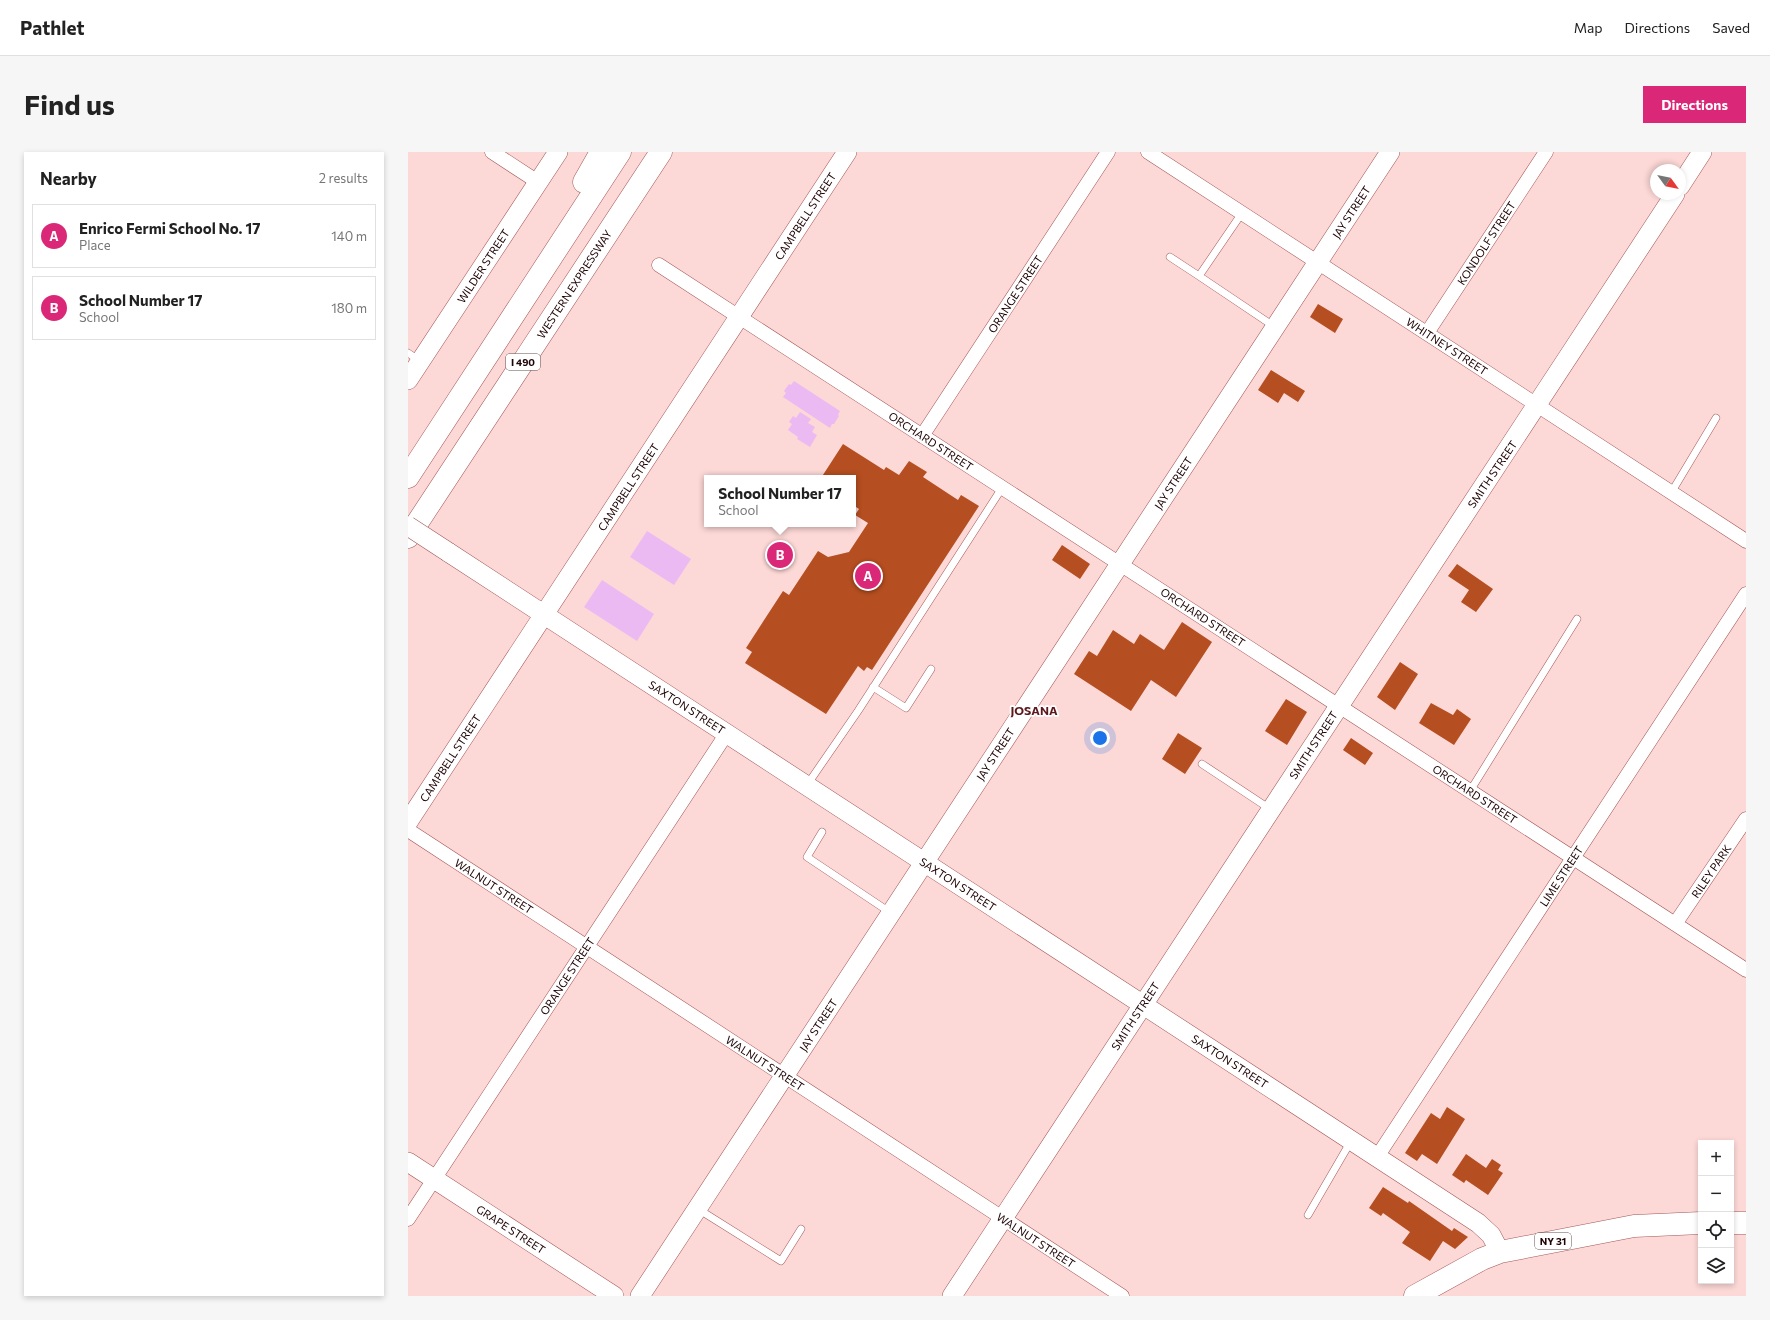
<!DOCTYPE html>
<html lang="en">
<head>
<meta charset="utf-8">
<style>
	body { margin:0; font-family:Commissioner,sans-serif; background:#f6f6f6; color:#222 }
	.controls { position:absolute; right:12px; bottom:12px; display:grid; overflow:hidden; border-radius:0px; box-shadow:0 2px 6px #0003 }
	.controls button { width:36px; height:36px; display:grid; place-items:center; padding:0; border:0; border-bottom:1px solid #e0e0e0; background:#fff; color:#222; font:20px sans-serif }
	.compass { position:absolute; left:1242px; top:12px; width:36px; height:36px; border-radius:50%; background:#fff; box-shadow:0 2px 6px #0003; rotate:123deg }
	.you { position:absolute; left:692px; top:586px; width:14px; height:14px; margin:-10px; border:3px solid #fff; border-radius:50%; background:#1a73e8; box-shadow:0 0 0 6px #1a73e833 }
	.badge { display:grid; place-items:center; width:26px; height:26px; border-radius:50%; background:#db2777; color:#fff; font-size:13px; font-weight:700 }
	.pin { position:absolute; translate:-50% -50%; border:2px solid #fff; box-shadow:0 1px 4px #0006 }
	.popup { position:absolute; left:296px; top:323px; width:152px; height:52px; box-sizing:border-box; display:grid; place-content:center; border-radius:0px; background:#fff; filter:drop-shadow(0 1px 3px #0005); font-size:13px; white-space:nowrap; color:#767676 }
	.popup b { font-size:15px; color:#222 }
	.popup::after { content:''; position:absolute; left:50%; top:100%; margin-left:-8px; border:8px solid transparent; border-top-color:#fff }
	.list { margin:0; padding:0; list-style:none }
	h2 { display:flex; justify-content:space-between; align-items:center; height:52px; margin:0; padding:0 16px; font-size:17px }
	h2 small { font-size:13px; font-weight:400; color:#767676 }
	.list li { display:grid; grid-template-columns:26px 1fr auto; gap:12px; align-items:center; box-sizing:border-box; height:64px; margin:0 8px 8px; padding:0 8px; border:1px solid #e0e0e0; border-radius:0px }
	.list b { display:block; font-size:15px; white-space:nowrap }
	.list p { margin:0; font-size:13px; white-space:nowrap; color:#767676 }
	.list em { font-size:13px; font-style:normal; color:#767676 }
	.icon { flex:none; width:22px; height:22px; fill:none; stroke:currentColor; stroke-width:2; stroke-linecap:round; stroke-linejoin:round }
	.map { position:relative; flex:none; width:1338px; height:1144px; overflow:hidden; border-radius:0px }
	header { display:flex; align-items:center; gap:24px; box-sizing:border-box; height:56px; padding:0 20px; background:#fff; border-bottom:1px solid #e0e0e0 }
	header strong { font-size:19px }
	nav { display:flex; gap:22px; margin-inline-start:auto; font-size:14px }
	.intro { display:flex; align-items:center; justify-content:space-between; box-sizing:border-box; height:96px; padding:0 24px }
	h1 { margin:0; font-size:28px }
	.button { padding:10px 18px; border-radius:0px; background:#db2777; color:#fff; font-size:14px; font-weight:700 }
	main { display:flex; gap:24px; padding:0 24px }
	aside { flex:1; background:#fff; border-radius:0px; box-shadow:0 2px 6px #0003 }
	.map>svg:first-child { display:block }
	.green { fill:#ecbaf3 }
	.building { fill:#b54e20 }
	.lines { fill:none; stroke-linecap:round; stroke-linejoin:round }
	.lane-casing { stroke:#a35856; stroke-width:8 }
	.street-casing { stroke:#a35856; stroke-width:15 }
	.secondary-casing { stroke:#a35856; stroke-width:20 }
	.primary-casing { stroke:#a35856; stroke-width:23 }
	.highway-casing { stroke:#a35856; stroke-width:23 }
	.lane { stroke:#fff; stroke-width:7 }
	.street { stroke:#fff; stroke-width:14 }
	.secondary { stroke:#fff; stroke-width:19 }
	.primary { stroke:#fff; stroke-width:22 }
	.highway { stroke:#fff; stroke-width:22 }
	.secondary-bridge-casing { stroke:#a35856; stroke-width:20; stroke-linecap:butt }
	.secondary-bridge { stroke:#fff; stroke-width:19 }
	.labels { text-anchor:middle; dominant-baseline:central; stroke-width:3.5; stroke-linejoin:round; paint-order:stroke }
	.shield { fill:#fff; stroke:#624f4f; stroke-width:1 }
	.shield-label { font-size:10px; font-weight:bold; fill:#1e0304 }
	.street-label { font-size:11px; fill:#1e0304; stroke:#fff }
	.neighbourhood-label { font-size:12px; font-weight:bold; fill:#5d181c; stroke:#fff }
</style>
</head>
<body>
<header>
<strong>Pathlet</strong>
<nav><a>Map</a><a>Directions</a><a>Saved</a></nav>
</header>
<div class="intro"><h1>Find us</h1><a class="button">Directions</a></div>
<main>
<aside>
<h2>Nearby<small>2 results</small></h2>
<ul class="list">
<li><span class="badge">A</span><div><b>Enrico Fermi School No. 17</b><p>Place</p></div><em>140 m</em></li>
<li><span class="badge">B</span><div><b>School Number 17</b><p>School</p></div><em>180 m</em></li>
</ul>
</aside>
<div class="map">
<svg width="1338" height="1144" viewBox="0 0 1338 1144">
	<rect width="100%" height="100%" fill="#fcd8d6"/>
	<path class="green" d="M386 229 432 259 430 263 431 264 426 272H424L422 276 375 245 378 241 376 239 381 232 383 233Z
		M392 260 403 267 400 271 407 275 404 280 409 283 402 295 389 287 390 285 380 278 384 272 381 270 385 264 388 266Z
		M239 379 283 407 266 433 222 405Z
		M194 428 246 462 229 489 176 455Z"/>
	<path class="building" d="M910 152 935 167 927 181 902 165Z
		M863 218 897 239 890 250 876 241 870 251 850 238Z
		M435 292 476 318 478 315 491 323 501 309 519 320 515 325 550 348 553 343 571 354 464 518 459 515 456 519 450 514 418 562 337 511 344 500 338 496 375 439 381 443 410 399 420 405 441 400 460 371 447 363 451 357 445 353V326H413Z
		M654 393 682 412 672 427 644 408Z
		M1049 412 1085 437 1068 460 1053 450 1061 438 1040 424Z
		M774 470 804 490 768 545 743 528 723 559 666 522 681 499 689 504 705 478 726 492 732 482 756 498Z
		M992 510 1010 522 987 558 969 545Z
		M878 547 899 560 879 593 857 579Z
		M1023 551 1045 563 1049 557 1063 567 1046 593 1011 571Z
		M770 581 794 596 777 622 754 607Z
		M943 586 965 601 957 613 935 598Z
		M1039 955 1057 967 1029 1012 1014 1002 1009 1009 997 1001 1023 961 1032 967Z
		M1058 1002 1078 1016 1084 1007 1093 1013 1090 1018 1095 1021 1080 1043 1058 1028 1056 1031 1044 1023Z
		M975 1035 1000 1051 1001 1049 1044 1079 1046 1076 1060 1085 1047 1097 1035 1089 1022 1109 994 1091 1002 1080 975 1061 973 1064 961 1056Z"/>
	<g class="lines">
		<g class="lane-casing">
			<path id="lane" d="M834 61 791 124 867 175
				M762 105 791 124
				M0 201 12 209
				M1263 341 1308 266
				M465 535 498 556 523 517
				M794 612 862 657
				M399 633 450 559 594 336
				M1062 639 1169 467
				M414 680 399 705 483 761
				M290 1057 373 1109 393 1077
				M900 1063 943 989"/>
		</g>
		<g class="street-casing">
			<path id="street" d="M84 0 130 30
				M740 0 1338 389
				M251 113 1338 818
				M1019 181 1138 0
				M514 284 700 0
				M0 678 714 1144
				M1267 772 1338 667
				M969 1005 1338 442
				M0 1067 319 581"/>
		</g>
		<g class="secondary-casing">
			<path id="secondary" d="M1272 34 1294 0
				M0 228 150 0
				M40 400 1070 1071 1083 1083 1092 1100
				M0 670 439 0
				M0 1010 206 1144
				M232 1144 982 0
				M544 1144 1267 42"/>
		</g>
		<g class="primary-casing">
			<path id="primary" d="M1323 1071H1338
				M1007 1144 1074 1107 1092 1100 1226 1074 1293 1071"/>
		</g>
		<g class="highway-casing">
			<path id="highway" d="M176 30 193 0
				M0 325 212 0
				M0 385 253 0"/>
		</g>
		<use href="#lane" class="lane"/>
		<use href="#street" class="street"/>
		<use href="#secondary" class="secondary"/>
		<use href="#primary" class="primary"/>
		<use href="#highway" class="highway"/>
		<g class="secondary-bridge-casing">
			<path id="secondary-bridge" d="M0 374 40 400"/>
		</g>
		<use href="#secondary-bridge" class="secondary-bridge"/>
	</g>
	<g class="labels">
		<g class="shield">
			<rect x="98" y="202" width="34" height="16" rx="3"/>
			<rect x="1127" y="1081" width="36" height="16" rx="3"/>
		</g>
		<g class="shield-label">
			<text x="115" y="210">I 490</text>
			<text x="1145" y="1089">NY 31</text>
		</g>
		<g class="street-label">
			<text transform="translate(943 60) rotate(-57)">JAY STREET</text>
			<text transform="translate(397 64) rotate(-57)">CAMPBELL STREET</text>
			<text transform="translate(1078 91) rotate(-57)">KONDOLF STREET</text>
			<text transform="translate(75 114) rotate(-57)">WILDER STREET</text>
			<text transform="translate(166 132) rotate(-57)">WESTERN EXPRESSWAY</text>
			<text transform="translate(607 142) rotate(-57)">ORANGE STREET</text>
			<text transform="translate(1039 194) rotate(33)">WHITNEY STREET</text>
			<text transform="translate(523 289) rotate(33)">ORCHARD STREET</text>
			<text transform="translate(1084 322) rotate(-56)">SMITH STREET</text>
			<text transform="translate(765 331) rotate(-57)">JAY STREET</text>
			<text transform="translate(220 335) rotate(-57)">CAMPBELL STREET</text>
			<text transform="translate(795 465) rotate(33)">ORCHARD STREET</text>
			<text transform="translate(279 555) rotate(33)">SAXTON STREET</text>
			<text transform="translate(905 593) rotate(-57)">SMITH STREET</text>
			<text transform="translate(587 602) rotate(-57)">JAY STREET</text>
			<text transform="translate(42 606) rotate(-57)">CAMPBELL STREET</text>
			<text transform="translate(1067 642) rotate(33)">ORCHARD STREET</text>
			<text transform="translate(1303 719) rotate(-56)">RILEY PARK</text>
			<text transform="translate(1153 724) rotate(-57)">LIME STREET</text>
			<text transform="translate(550 732) rotate(33)">SAXTON STREET</text>
			<text transform="translate(86 734) rotate(33)">WALNUT STREET</text>
			<text transform="translate(159 824) rotate(-57)">ORANGE STREET</text>
			<text transform="translate(727 864) rotate(-57)">SMITH STREET</text>
			<text transform="translate(410 873) rotate(-57)">JAY STREET</text>
			<text transform="translate(822 909) rotate(33)">SAXTON STREET</text>
			<text transform="translate(357 911) rotate(33)">WALNUT STREET</text>
			<text transform="translate(103 1077) rotate(33)">GRAPE STREET</text>
			<text transform="translate(628 1088) rotate(33)">WALNUT STREET</text>
		</g>
		<g class="neighbourhood-label">
			<text x="626" y="558">JOSANA</text>
		</g>
	</g>
</svg>
<div class="controls">
<button>+</button>
<button>−</button>
<button><svg class="icon" aria-label="locate" viewBox="0 0 24 24"><circle cx="12" cy="12" r="6"/><path d="M12 2v4M12 18v4M2 12h4M18 12h4"/></svg></button>
<button><svg class="icon" aria-label="layers" viewBox="0 0 24 24"><path d="M12 4l9 5-9 5-9-5zM3 14l9 5 9-5"/></svg></button>
</div>
<svg class="compass" viewBox="-18 -18 36 36"><path d="M0-13l5 13h-10z" fill="#e53935"/><path d="M0 13l5-13h-10z" fill="#767676"/></svg>
<div class="you"></div>
<div class="pin badge" style="left:460px;top:424px">A</div>
<div class="pin badge" style="left:372px;top:403px">B</div>
<div class="popup"><b>School Number 17</b>School</div>
</div>
</main>
</body>
</html>
